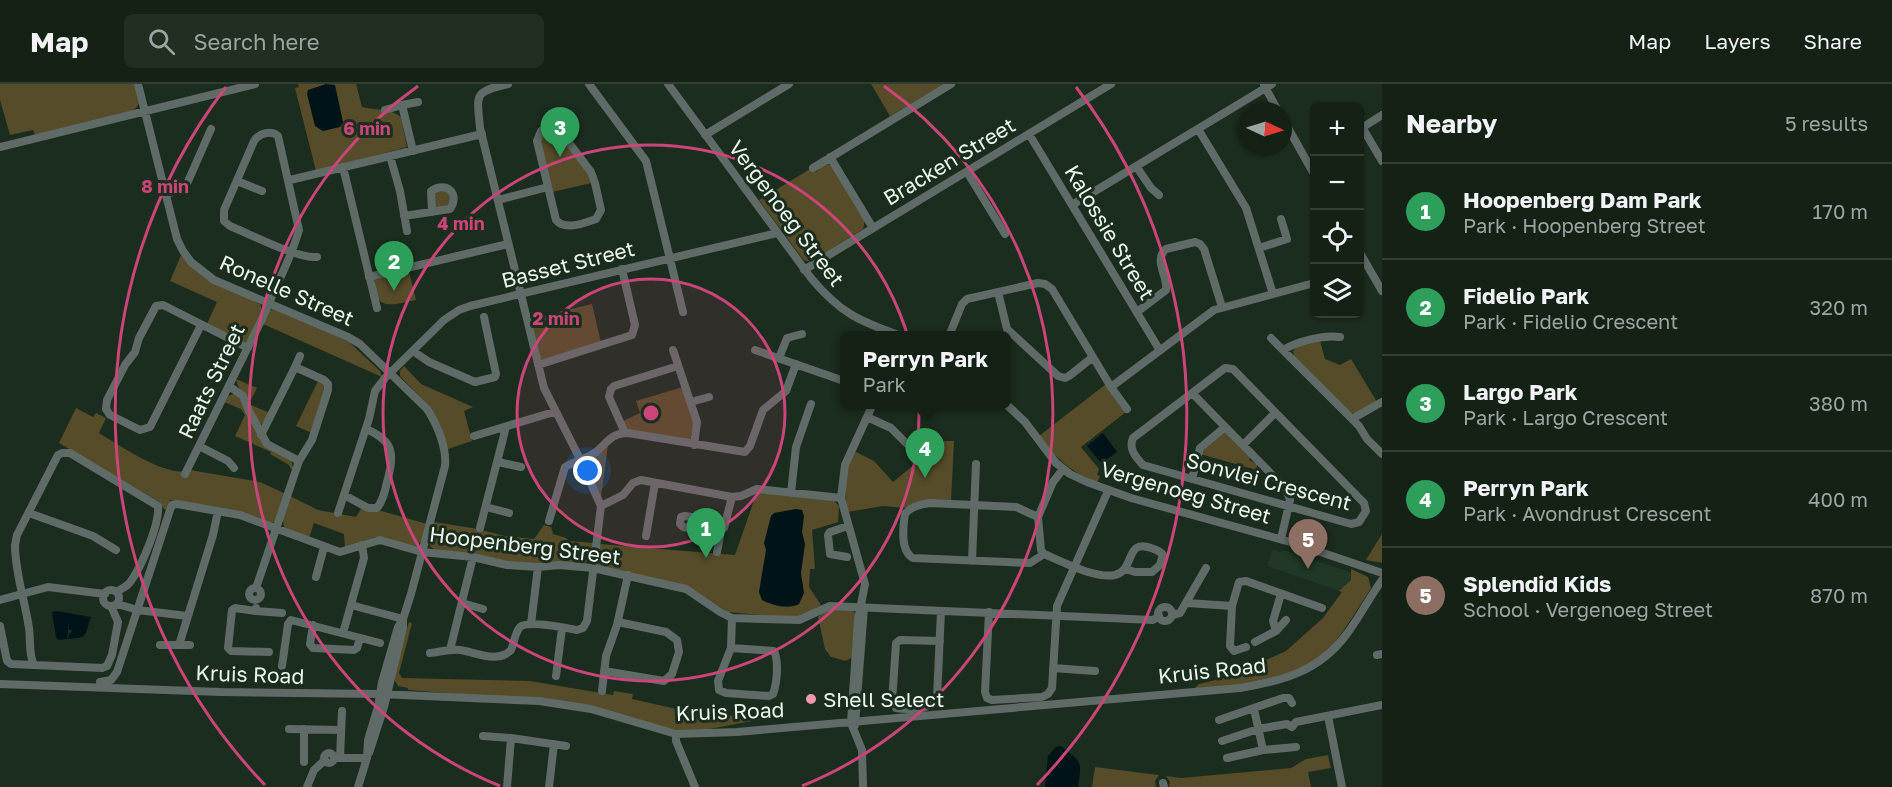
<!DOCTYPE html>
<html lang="en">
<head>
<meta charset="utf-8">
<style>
	body { margin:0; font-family:"Golos Text",sans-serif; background:#212f23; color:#f1f3f6 }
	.controls { position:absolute; right:18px; top:18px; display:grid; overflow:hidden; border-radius:9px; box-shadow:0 2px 4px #0004 }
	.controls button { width:54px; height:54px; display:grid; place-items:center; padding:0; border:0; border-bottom:2px solid #333f35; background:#142216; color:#f1f3f6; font:30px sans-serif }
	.compass { position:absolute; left:1238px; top:18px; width:54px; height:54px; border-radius:50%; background:#142216; box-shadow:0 2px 4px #0004; rotate:94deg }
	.you { position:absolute; left:588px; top:387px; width:21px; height:21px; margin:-15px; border:4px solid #fff; border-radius:50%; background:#1a73e8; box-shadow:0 0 0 9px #1a73e833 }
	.badge { display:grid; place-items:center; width:39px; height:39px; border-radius:50%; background:#0f766e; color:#fff; font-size:20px; font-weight:700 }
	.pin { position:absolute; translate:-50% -50px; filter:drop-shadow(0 2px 3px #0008) }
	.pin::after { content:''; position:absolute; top:32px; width:21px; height:18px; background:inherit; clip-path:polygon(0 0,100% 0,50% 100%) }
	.popup { position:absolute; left:840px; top:247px; width:171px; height:78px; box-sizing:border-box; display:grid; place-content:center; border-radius:9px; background:#142216; filter:drop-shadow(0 2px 4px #0005); font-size:20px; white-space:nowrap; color:#9da4a1 }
	.popup b { font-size:22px; color:#f1f3f6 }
	.popup::after { content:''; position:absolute; left:50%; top:100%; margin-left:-12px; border:12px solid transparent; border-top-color:#142216 }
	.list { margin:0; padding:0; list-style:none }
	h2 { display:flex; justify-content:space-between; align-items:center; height:78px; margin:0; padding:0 24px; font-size:26px }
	h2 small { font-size:20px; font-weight:400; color:#9da4a1 }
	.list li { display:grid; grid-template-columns:39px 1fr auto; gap:18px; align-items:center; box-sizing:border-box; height:96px; padding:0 24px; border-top:2px solid #333f35 }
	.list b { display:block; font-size:22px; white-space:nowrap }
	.list p { margin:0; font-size:20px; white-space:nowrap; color:#9da4a1 }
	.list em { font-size:20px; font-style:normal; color:#9da4a1 }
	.icon { flex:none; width:33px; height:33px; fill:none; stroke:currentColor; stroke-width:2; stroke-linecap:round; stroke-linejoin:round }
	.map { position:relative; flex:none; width:1382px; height:703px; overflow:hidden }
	header { display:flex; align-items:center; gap:36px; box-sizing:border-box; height:84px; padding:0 30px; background:#142216; border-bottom:2px solid #333f35 }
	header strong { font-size:28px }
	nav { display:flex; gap:33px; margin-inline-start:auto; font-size:21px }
	.search { width:420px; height:54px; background:#212f23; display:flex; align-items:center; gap:15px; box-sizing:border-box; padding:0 21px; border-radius:9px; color:#9da4a1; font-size:22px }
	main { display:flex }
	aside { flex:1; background:#142216 }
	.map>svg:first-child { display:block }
	.built { fill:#203825 }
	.green { fill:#574c29 }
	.water { fill:#001316 }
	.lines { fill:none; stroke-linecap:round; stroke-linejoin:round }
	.minor { stroke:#5f6b67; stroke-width:8 }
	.ring { fill:none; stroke:#ca4578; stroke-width:3 }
	.poi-dot { fill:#f39aa9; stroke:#1b2d1e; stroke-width:2 }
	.labels { text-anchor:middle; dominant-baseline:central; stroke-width:6; stroke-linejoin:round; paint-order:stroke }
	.street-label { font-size:21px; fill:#ecf7ed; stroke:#1b2d1e }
	.poi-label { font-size:21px; fill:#ecf7ed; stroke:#1b2d1e; text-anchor:start }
	.centre { fill:#ca4578; stroke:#1b2d1e; stroke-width:3 }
	.ring-label { font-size:18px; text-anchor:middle; font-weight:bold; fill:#ca4578; stroke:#1b2d1e; stroke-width:6; stroke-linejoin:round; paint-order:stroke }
</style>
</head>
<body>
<header>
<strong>Map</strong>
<div class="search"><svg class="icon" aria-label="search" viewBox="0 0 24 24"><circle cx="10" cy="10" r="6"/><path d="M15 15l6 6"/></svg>Search here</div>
<nav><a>Map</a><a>Layers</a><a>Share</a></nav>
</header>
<main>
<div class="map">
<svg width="1382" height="703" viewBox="0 0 1382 703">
	<rect width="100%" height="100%" fill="#1b2d1e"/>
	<path class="built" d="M1273 465 1280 468 1284 466 1350 488 1351 496 1339 507 1267 482Z"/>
	<path class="green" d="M0 0H135L140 18 136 24 131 27 35 51 33 46 10 51 0 16Z
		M298 0H356L362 23C375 26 392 25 401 33L407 63 316 87 295 4 299 3Z
		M871 0H944L890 32Z
		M552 46 559 50 589 90 592 99 552 108 539 57 541 50Z
		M827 80 831 81 865 137 863 145 812 177H806L802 174 759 116 810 85 816 88 822 82Z
		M444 104 449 108 451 123 435 125 432 109Z
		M181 171 190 181 261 221 262 227 249 256 244 258 207 240 217 218 170 197Z
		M409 187 416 216C392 221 374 228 375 196Z
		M592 220 601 259 542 276 540 274 530 235Z
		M274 225 349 258 380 287 382 293 263 240 269 226Z
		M1320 257 1325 275 1340 281 1351 275 1377 318 1355 330 1350 329 1294 272 1293 267 1296 263Z
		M404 282 421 300 473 323 464 327 472 357 448 365 426 319 400 292V287Z
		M236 295 257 304 250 318 251 321 270 329 264 339 260 340 238 302Z
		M318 297 323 299 326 305 312 349 296 342Z
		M1106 300 1126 328 1081 363 1099 385 1097 391 1100 392 1097 399C1069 386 1058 376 1039 352Z
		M683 303 694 338 690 356 628 346 623 337 640 329 636 317Z
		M234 310 239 312 263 359 291 377 294 386 291 385 289 381 270 370 271 368 235 352 245 331 241 325 224 318 228 312Z
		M76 324 93 333 96 329 106 334 99 349C119 361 168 395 190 386L260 398 286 410 275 437 272 439 215 423 170 416 166 426 163 424 160 418 59 359Z
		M1225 347 1250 373 1249 376 1257 380V386L1200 370 1202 365Z
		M943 357H954L951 418 907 424 883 422 847 428C843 407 846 386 854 367L874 377 893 398Z
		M608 361 601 414 585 380Z
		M757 408 834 417 839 422 838 438 812 446 815 485H810L809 503 821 521 804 532 795 534 728 528 696 508 599 482 597 479 599 460 735 471Z
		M290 412 318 426 356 433 362 423 378 426 427 440 422 457 415 463 375 453 345 464 344 450 314 439 309 454 284 443 283 435Z
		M434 438 478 445 505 452 534 455 544 441 551 443 553 450 566 454 569 457 593 459 591 475 584 480C555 476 525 483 495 477 486 475 478 470 469 469 461 468 437 469 432 464 425 458 432 445 434 438Z
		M1382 450V479L1366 476Z
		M1351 485 1368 493 1371 504C1358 524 1345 547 1329 565 1296 600 1239 601 1194 605L1199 600 1228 593 1286 567 1323 534 1342 508 1339 507 1351 496Z
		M828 525 852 526 856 530 853 572C845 581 840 574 831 573L825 565 818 533Z
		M409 538 412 539 399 589 402 594 530 597 613 611 614 607 633 610 632 615 681 626 763 635 704 646H676L568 618 408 606V604L398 602 393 593Z
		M1328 671 1331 684 1308 688 1311 703H1169L1170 698 1166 692 1181 694 1291 684 1306 675Z
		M1095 683 1159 691 1155 697 1156 703H1092Z"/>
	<path class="water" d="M326 0 335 1 343 38 340 43 323 47 315 42 307 10 308 6Z
		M1103 349 1117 368 1101 379 1087 362Z
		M796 425 802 426 804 432 802 448 805 460 801 489 804 509 799 520C788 526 772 521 762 516L759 508 766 466 764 459 771 432 774 429Z
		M57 527 91 533C84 553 89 553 68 555L69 549H71L72 546H69V538L67 555 58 556 56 553 52 528Z
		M1061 662C1082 679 1082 676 1078 703H1045L1048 672 1056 663Z"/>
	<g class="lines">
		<path class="minor" d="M138 0 177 155 183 167 191 178 214 196 348 253 360 260 427 325C437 340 447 364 445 382L411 510 403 535 398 543 382 598 378 623 368 656 367 674 358 703
			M589 0 646 77 683 228
			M668 0 811 194C840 229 859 237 901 252
			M1264 1 1278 27
			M385 26 402 21
			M1283 35 1314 90
			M550 43 560 47 591 88 595 99 601 126 596 135C584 139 565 147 556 136L537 57 541 47Z
			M1362 43 1382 77
			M1198 45 1246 124 1273 210
			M1360 45 1382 31
			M1029 50 1159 265
			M705 51 789 0
			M0 63 255 0
			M413 67 402 21 418 18
			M390 72 400 107 407 147
			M830 73 873 144
			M1136 82 1151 104 1159 111
			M343 83 377 224
			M813 84 951 0
			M967 88 1005 150
			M290 96 482 50
			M237 97 262 107
			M165 110 181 106 186 102 211 45
			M498 116 548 103
			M1072 121 1272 0
			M404 132 450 125C460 111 448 96 431 107L432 128
			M1259 164 1287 155 1281 135
			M1360 169 1382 207
			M804 186 1111 0
			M369 193 508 160
			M998 208 1007 245 1058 292 1065 294 1069 292 1093 273
			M1137 228 1166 206C1168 192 1153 176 1166 165L1195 158 1200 160 1204 165 1222 223
			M201 241 150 343 140 346 110 331 106 325 107 316 125 281 135 268 139 254 156 222 163 221 248 264
			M949 252 962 220 967 215 1038 199 1045 200 1052 205 1111 303 1127 325
			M1271 254 1359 342 1367 355 1382 370
			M673 266 697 338 694 361
			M755 266 844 297
			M1283 266C1298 257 1323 251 1340 253
			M413 267 429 278 475 298 495 293 496 290 484 233
			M779 274 787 254 802 250
			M538 281 632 251 635 241 622 185
			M295 283 300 272
			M1225 284 1233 285 1364 419 1366 427 1359 438 1351 440 1143 381C1136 373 1128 365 1133 354Z
			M229 302 243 312 249 327 267 360 299 377 256 504
			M1111 303 1214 226 1314 199
			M1193 310 1286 405 1290 416 1281 455
			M691 318 709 313
			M1006 320 1025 338 1056 379 1070 390 1087 398 1131 414 1294 459 1382 489
			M867 333 891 344 907 360
			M1352 335 1382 318
			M625 349 609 313 611 305 614 302 678 282
			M261 351 295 283 324 296 328 300V306L312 356 299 377
			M474 352 554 328
			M1243 361 1275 329
			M199 362 228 377 234 384
			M498 378 521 383
			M1063 385 1053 398 1038 433 1041 466 1044 470C1063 478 1095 495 1115 491 1135 487 1125 454 1151 464 1157 466 1160 467 1163 471L1160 481 1152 488H1135L1125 485
			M185 390 263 233C274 205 291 175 299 146L278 52C271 46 259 49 254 57L224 126V137L230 142C250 150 298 175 317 173
			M1192 395 1200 364 1225 343
			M791 409 796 363 811 320
			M344 411 368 424H377C383 417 385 407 387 398 395 370 394 357 366 345
			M601 422 623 411 633 399 641 396 732 413 741 412 757 405 841 414
			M486 423 509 429
			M29 429 93 452 116 466
			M338 429 369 335 375 307 385 294 444 236 459 226 470 222 777 149
			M1038 433 1016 423 930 419C921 420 911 422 905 430 903 443 900 467 913 474L1030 479 1044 470
			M549 437 565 383C574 377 587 375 596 368 607 359 611 349 628 349L745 368 750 362 763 326 786 307 796 280
			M480 444 506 343
			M698 445 697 434 685 432 681 433 680 440 683 443 716 449 720 448 724 444 732 413
			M646 452 655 399
			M717 468 721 447
			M847 473 830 470 828 451 830 448 848 442
			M972 477 976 380
			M316 493 324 463
			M249 510a6 6 0 1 1 12 0a6 6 0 1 1-12 0Z
			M103 514a8 8 0 1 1 16 0a8 8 0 1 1-16 0Z
			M0 516 48 503 105 510
			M462 519 483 525
			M1187 519 1232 522
			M117 520 138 526 187 532
			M351 521 403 535
			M111 522 118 538 112 571 107 582 102 584 34 581C28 569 31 557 29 544 25 517 15 489 15 461L17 451 58 371 62 369H70L158 422C160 440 141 483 131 497 127 503 121 505 116 508
			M1158 530a7 7 0 1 1 14 0a7 7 0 1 1-14 0Z
			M256 524V527L282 529
			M256 527 235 524 232 526 228 564 231 567 269 568
			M989 528 985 608 987 614 992 616 1042 613 1048 610 1052 604 1057 522 1108 407
			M1172 531 1180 529 1206 484
			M531 540 538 483
			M313 541 310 560 313 564 354 566 357 564 360 554
			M0 542 7 577 11 580 34 581
			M1276 547 1273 537 1281 510
			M343 549 364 474 362 461
			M940 557 900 556 896 559 892 618 896 624C907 626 932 626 937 614L941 527
			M1255 558 1276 547 1286 536
			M160 561H179L213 451 218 427
			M179 561H190
			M1246 563 1234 567 1230 562 1232 522 1239 498 1246 497 1322 524
			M731 564 774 567C779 577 777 600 773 610L769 612 726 609 719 606 718 597 731 564 732 534
			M450 566 473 473
			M430 569C440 568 450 565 460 566 475 568 498 580 511 566 514 560 515 548 520 543 528 536 566 544 577 546L583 544 587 537 601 422 580 375 544 304 480 44C477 10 473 8 508 0
			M1377 571 1382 570
			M282 582 288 540 291 536 380 559
			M1053 584 1095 587
			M604 587 664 597 672 590 679 568 677 556 666 548 618 538
			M556 592 562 544
			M100 598 111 596 117 588 170 426 172 421 177 420 240 431 340 468 380 456 422 468 473 473 507 481 538 483 559 481 593 484 686 505 720 528 732 534 799 536 830 522 1153 536 1159 532
			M0 600 221 608 380 610 539 617 591 625 676 650 737 648 1240 604C1283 597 1319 587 1346 551 1359 534 1369 514 1382 496
			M602 607 606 572 617 541 628 491
			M1254 625 1263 666
			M1328 632 1342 703
			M1219 636 1283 614H1289L1292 619
			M851 639 858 536 865 500 841 414 845 381 873 320
			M851 639 862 666 863 703
			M855 641 864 524
			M289 645 341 646
			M676 650V657L695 703
			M483 652 511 654 566 662
			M1222 657 1258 645 1287 640 1292 643 1296 638 1382 621
			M369 669 384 623 403 544V535
			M324 674a5 5 0 1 1 10 0a5 5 0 1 1-10 0Z
			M334 674H367
			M340 674 342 627
			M1227 674 1263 666 1296 663
			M304 678V645
			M1163 699 1164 703
			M307 703 314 686 325 676
			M507 703 511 654
			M549 703 554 660"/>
	</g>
	<circle cx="651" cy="329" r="134" fill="#ca4578" fill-opacity=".12"/>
	<g class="ring">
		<circle cx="651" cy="329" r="134"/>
		<circle cx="651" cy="329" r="268"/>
		<path d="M500 702A402 402 0 0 1 418 2M884 2A402 402 0 0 1 802 702"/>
		<path d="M265 701A536 536 0 0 1 226 3M1076 3A536 536 0 0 1 1037 701"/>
	</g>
	<circle class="poi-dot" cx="811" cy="615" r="6"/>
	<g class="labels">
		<g class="street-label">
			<text transform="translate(949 77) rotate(-31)">Bracken Street</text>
			<text transform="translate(787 129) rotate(53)">Vergenoeg Street</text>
			<text transform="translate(1110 148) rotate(59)">Kalossie Street</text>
			<text transform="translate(568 180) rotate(-14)">Basset Street</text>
			<text transform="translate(287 206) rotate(24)">Ronelle Street</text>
			<text transform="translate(211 297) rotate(-64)">Raats Street</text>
			<text transform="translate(1269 397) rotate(15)">Sonvlei Crescent</text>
			<text transform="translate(1186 408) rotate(16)">Vergenoeg Street</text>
			<text transform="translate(525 461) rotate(7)">Hoopenberg Street</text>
			<text transform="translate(1212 586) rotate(-6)">Kruis Road</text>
			<text transform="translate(250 590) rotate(2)">Kruis Road</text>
			<text transform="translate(730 627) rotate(-2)">Kruis Road</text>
		</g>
		<g class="poi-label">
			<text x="823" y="615">Shell Select</text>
		</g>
	</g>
	<circle cx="651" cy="329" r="9" class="centre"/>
	<g class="ring-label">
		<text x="367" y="51">6 min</text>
		<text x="165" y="109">8 min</text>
		<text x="461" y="146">4 min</text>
		<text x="556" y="241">2 min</text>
	</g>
</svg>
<div class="controls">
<button>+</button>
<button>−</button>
<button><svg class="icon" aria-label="locate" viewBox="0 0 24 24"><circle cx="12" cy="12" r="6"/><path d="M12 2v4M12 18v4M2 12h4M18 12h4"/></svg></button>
<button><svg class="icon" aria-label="layers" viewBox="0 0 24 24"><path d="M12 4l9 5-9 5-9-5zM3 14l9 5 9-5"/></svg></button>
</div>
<svg class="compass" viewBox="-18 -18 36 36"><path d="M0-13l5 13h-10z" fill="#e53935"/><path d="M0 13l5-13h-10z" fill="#9da4a1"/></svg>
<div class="you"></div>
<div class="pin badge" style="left:706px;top:474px;background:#2e9e5b">1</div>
<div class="pin badge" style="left:394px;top:207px;background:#2e9e5b">2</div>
<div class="pin badge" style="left:560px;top:73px;background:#2e9e5b">3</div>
<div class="pin badge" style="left:925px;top:394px;background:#2e9e5b">4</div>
<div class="popup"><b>Perryn Park</b>Park</div>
<div class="pin badge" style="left:1308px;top:485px;background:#8d6e63">5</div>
</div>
<aside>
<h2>Nearby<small>5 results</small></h2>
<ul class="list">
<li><span class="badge" style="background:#2e9e5b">1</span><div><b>Hoopenberg Dam Park</b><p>Park · Hoopenberg Street</p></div><em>170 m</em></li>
<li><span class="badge" style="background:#2e9e5b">2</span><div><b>Fidelio Park</b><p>Park · Fidelio Crescent</p></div><em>320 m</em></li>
<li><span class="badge" style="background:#2e9e5b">3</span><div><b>Largo Park</b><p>Park · Largo Crescent</p></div><em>380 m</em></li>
<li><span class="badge" style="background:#2e9e5b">4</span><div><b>Perryn Park</b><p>Park · Avondrust Crescent</p></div><em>400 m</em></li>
<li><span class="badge" style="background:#8d6e63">5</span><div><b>Splendid Kids</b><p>School · Vergenoeg Street</p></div><em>870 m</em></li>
</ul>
</aside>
</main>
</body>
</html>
